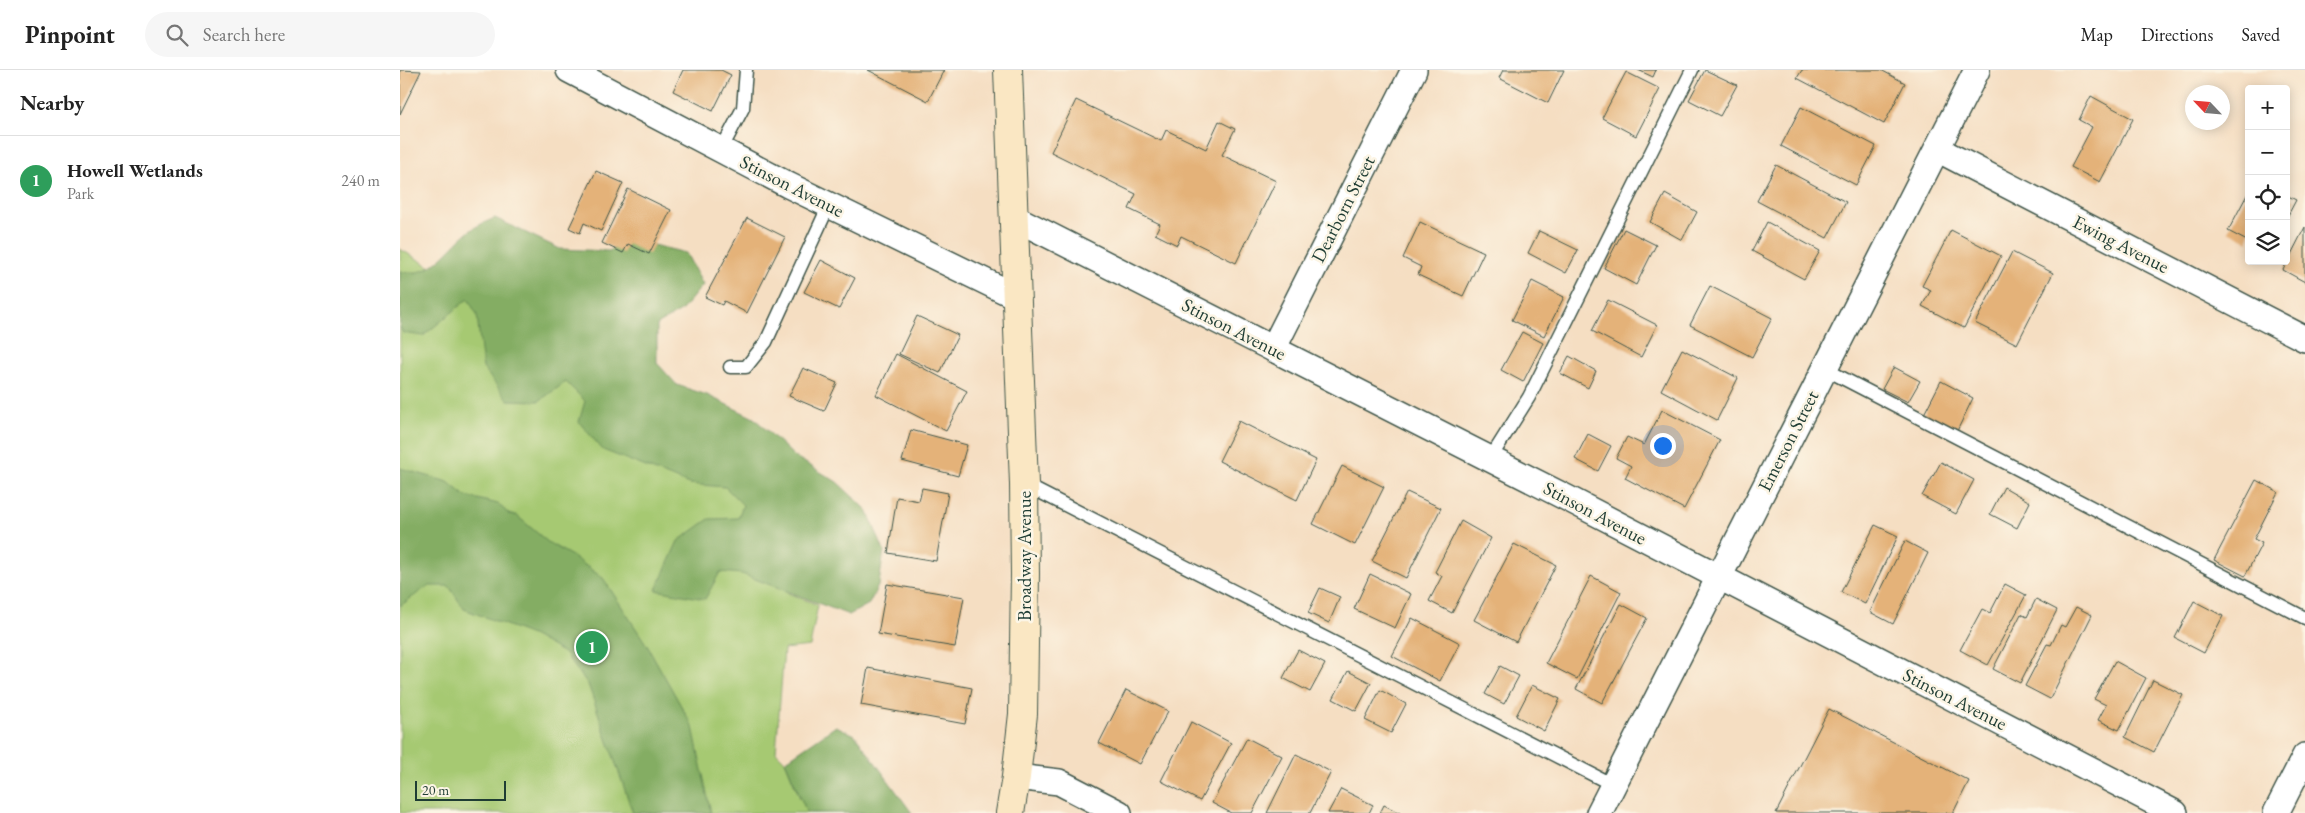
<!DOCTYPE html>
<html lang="en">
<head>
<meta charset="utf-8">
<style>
	body { margin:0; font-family:"EB Garamond",serif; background:#f6f6f6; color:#222 }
	.controls { position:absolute; right:15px; top:15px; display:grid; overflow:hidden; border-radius:5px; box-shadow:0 2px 12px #0003 }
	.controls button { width:45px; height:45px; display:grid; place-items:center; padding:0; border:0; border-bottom:1px solid #e0e0e0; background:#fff; color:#222; font:25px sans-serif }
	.compass { position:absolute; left:1785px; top:15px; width:45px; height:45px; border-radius:50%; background:#fff; box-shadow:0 2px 12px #0003; rotate:296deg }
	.scale { position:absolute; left:15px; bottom:12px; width:91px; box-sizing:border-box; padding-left:5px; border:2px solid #1f3d34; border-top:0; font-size:14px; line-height:18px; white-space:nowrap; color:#1f3d34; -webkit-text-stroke:4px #fcf5e5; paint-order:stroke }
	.you { position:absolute; left:1262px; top:375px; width:18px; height:18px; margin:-12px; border:4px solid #fff; border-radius:50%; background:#1a73e8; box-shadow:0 0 0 8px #1a73e833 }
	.badge { display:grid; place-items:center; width:32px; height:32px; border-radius:50%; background:#0f766e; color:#fff; font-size:16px; font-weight:700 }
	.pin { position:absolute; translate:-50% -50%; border:2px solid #fff; box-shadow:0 1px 5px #0006 }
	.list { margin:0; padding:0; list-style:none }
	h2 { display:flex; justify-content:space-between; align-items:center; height:65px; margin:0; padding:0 20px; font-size:21px }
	h2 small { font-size:16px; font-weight:400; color:#767676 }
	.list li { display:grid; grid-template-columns:32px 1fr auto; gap:15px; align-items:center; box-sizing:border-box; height:90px; padding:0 20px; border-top:1px solid #e0e0e0 }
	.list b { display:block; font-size:19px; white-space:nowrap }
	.list p { margin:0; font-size:16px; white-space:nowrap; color:#767676 }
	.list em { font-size:16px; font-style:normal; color:#767676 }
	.icon { flex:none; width:28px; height:28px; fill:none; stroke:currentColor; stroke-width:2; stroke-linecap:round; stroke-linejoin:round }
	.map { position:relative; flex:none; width:1905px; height:743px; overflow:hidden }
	header { display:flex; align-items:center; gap:30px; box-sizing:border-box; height:70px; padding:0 25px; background:#fff; border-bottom:1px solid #e0e0e0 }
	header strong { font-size:24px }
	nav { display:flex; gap:28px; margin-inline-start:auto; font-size:18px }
	.search { width:350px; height:45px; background:#f6f6f6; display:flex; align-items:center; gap:12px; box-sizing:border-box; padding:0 18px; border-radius:28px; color:#767676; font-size:19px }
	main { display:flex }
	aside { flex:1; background:#fff }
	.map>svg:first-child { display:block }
	.green { fill:#a6c972; stroke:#628353 }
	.forest { fill:#84ad64; stroke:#52754c }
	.building { fill:#e4b279 }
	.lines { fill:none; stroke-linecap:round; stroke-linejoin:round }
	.service-casing { stroke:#3f5549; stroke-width:15 }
	.minor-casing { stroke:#3f5549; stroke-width:28 }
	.secondary-casing { stroke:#3f5549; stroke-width:30 }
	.service { stroke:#fff; stroke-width:12 }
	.minor { stroke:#fff; stroke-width:25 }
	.secondary { stroke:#fae7c3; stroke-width:28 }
	.labels { text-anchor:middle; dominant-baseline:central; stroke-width:5; stroke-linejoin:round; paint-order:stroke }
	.street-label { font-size:19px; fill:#1f3d34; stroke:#fcf5e5 }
</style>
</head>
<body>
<header>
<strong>Pinpoint</strong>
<div class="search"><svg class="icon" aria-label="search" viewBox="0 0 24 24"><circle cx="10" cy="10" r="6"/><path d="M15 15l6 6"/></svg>Search here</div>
<nav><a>Map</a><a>Directions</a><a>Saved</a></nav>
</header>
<main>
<aside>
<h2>Nearby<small></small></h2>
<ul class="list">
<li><span class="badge" style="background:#2e9e5b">1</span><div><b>Howell Wetlands</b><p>Park</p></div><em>240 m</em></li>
</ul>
</aside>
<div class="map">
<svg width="1905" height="743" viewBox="0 0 1905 743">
	<rect width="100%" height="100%" fill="#fcf5e5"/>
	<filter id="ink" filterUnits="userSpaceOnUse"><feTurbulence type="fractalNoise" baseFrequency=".02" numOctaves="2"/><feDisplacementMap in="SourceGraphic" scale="10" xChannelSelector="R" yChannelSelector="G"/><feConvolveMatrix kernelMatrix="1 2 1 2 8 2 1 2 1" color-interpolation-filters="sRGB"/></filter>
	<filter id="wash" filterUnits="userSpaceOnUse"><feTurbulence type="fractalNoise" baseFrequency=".0096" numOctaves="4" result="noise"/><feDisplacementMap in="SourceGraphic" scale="20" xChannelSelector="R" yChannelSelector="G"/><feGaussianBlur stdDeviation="1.12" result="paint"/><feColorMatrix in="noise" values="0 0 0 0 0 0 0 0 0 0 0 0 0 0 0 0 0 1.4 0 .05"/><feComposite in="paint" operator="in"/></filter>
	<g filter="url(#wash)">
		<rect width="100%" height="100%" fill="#f5dec2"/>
		<path class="green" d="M0 179 240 319 310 339 388 523 418 535 410 576 384 579 376 682 385 691 400 728 473 743H0Z"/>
		<path class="forest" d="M95 148 160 179 209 181 233 170 286 183 303 215 281 241 257 255V293L277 315 307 325 354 348 394 386 437 412 467 440 484 481 479 514 469 534 449 545 342 504 320 502 305 529 256 520 278 471 309 449 338 448 343 435 325 417 289 414 203 380 179 352 185 331 166 312 139 331 108 330 83 298 77 245 68 229 23 266 3 263 0 257V201C33 211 50 173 74 158 80 154 88 151 95 148Z
			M0 398 48 412 65 426 98 434 110 445H116L149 473 172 486 203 508 248 577 293 657 311 743H233L188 614 164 583 132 565 64 539 49 516H28L0 536Z
			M436 656 455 665 512 743H407L385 691Z"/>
		<g id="blocks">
			<path class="building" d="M0 0 21 1 0 44Z
				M283 0H321L331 5 313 41 273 21Z
				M468 0H544L528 31Z
				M1103 0H1164L1148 33 1099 8Z
				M1238 0H1256L1253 7Z
				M1305 0 1337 15 1320 46 1289 30Z
				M1402 0H1481L1505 13 1484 54 1397 8Z
				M1226 2 1260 19 1236 66 1202 48Z
				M1691 26 1733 49 1700 112 1671 97 1692 57 1679 50Z
				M676 30 761 71 766 60 806 79 819 51 835 59 822 85 876 111 836 193 781 166 777 175 755 164 760 154 729 139 736 124 651 82Z
				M1401 37 1476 76 1456 115 1381 76Z
				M1376 95 1446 132 1427 168 1357 131Z
				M196 101 223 113 201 161 184 153 180 163 169 158Z
				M228 119 271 140 249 184 228 174 223 183 202 173Z
				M1849 121V172L1828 161Z
				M1265 124 1297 142 1282 170 1250 152Z
				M1886 125 1896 130 1886 149Z
				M347 148 385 167 347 243 324 231 322 235 305 227Z
				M1020 152 1084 182 1063 226 1018 205 1021 197 1003 188Z
				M1367 152 1420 181 1404 209 1352 181Z
				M1905 157V212L1883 200Z
				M1224 159 1256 175 1236 215 1204 198Z
				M1551 160 1601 186 1564 258 1522 236 1531 220 1522 216Z
				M1139 161 1178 180 1166 203 1128 183Z
				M1612 182 1653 203 1617 274 1575 253Z
				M421 190 455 208 439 239 404 222Z
				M1132 211 1164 227 1144 266 1112 250Z
				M1310 216 1372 248 1352 287 1290 255Z
				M1208 230 1257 255 1241 287 1192 261Z
				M517 246 558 265 540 303 499 284Z
				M1122 262 1143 273 1123 312 1101 300Z
				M1282 279 1338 308 1317 350 1261 320Z
				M496 284 567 321 546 361 476 325Z
				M1169 286 1196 301 1188 318 1160 303Z
				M1494 297 1520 311 1508 332 1482 319Z
				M403 298 437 313 424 341 389 326Z
				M1541 311 1573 328 1557 361 1524 344Z
				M1262 340 1320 370 1284 439 1225 408 1231 396 1216 388 1227 367 1244 375Z
				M839 351 916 390 897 430 819 391Z
				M511 360 567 375 558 406 502 391Z
				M1188 364 1211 376 1198 401 1175 389Z
				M1541 392 1574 410 1556 444 1522 426Z
				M942 396 984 417 955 475 913 454Z
				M1856 410 1878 422 1854 469 1862 473 1845 506 1814 490Z
				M1604 417 1630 432 1617 458 1590 444Z
				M522 418 548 423 536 491 488 483 497 427 519 431Z
				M1007 422 1041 438 1006 508 972 491Z
				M1061 451 1091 468 1052 543 1029 531 1042 506 1035 502Z
				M1475 455 1498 466 1465 534 1441 522Z
				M1505 471 1528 483 1493 554 1470 542Z
				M1114 474 1156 495 1116 572 1074 550Z
				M970 504 1011 524 995 558 954 539Z
				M1191 506 1221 522 1177 609 1146 593Z
				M487 514 564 527 555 577 478 564Z
				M1605 514 1626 525 1588 595 1560 580 1582 539 1590 543Z
				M920 518 940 527 929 553 908 543Z
				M1636 529 1657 540 1620 613 1593 599 1621 544 1627 547Z
				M1794 531 1823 546 1804 583 1775 568Z
				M1221 534 1247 548 1202 633 1176 619Z
				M1676 537 1692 545 1650 629 1625 616 1647 574 1651 575 1661 555 1665 557Z
				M1012 548 1060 573 1040 611 992 586Z
				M898 580 925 594 910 622 883 608Z
				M1715 591 1746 608 1719 660 1698 650 1706 635 1694 629Z
				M1100 596 1119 606 1104 634 1085 624Z
				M468 598 572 618 565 654 461 635Z
				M948 601 971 613 956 641 933 629Z
				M1753 610 1783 625 1754 682 1725 667Z
				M1132 615 1160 629 1144 661 1116 646Z
				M726 620 768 641 740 694 699 673Z
				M980 620 1006 634 991 663 965 650Z
				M1429 639 1569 711 1553 743H1376Z
				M791 652 831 673 800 731 761 711Z
				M847 668 882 686 852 743H831L812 733Z
				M896 684 931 702 910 743H867Z
				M941 719 973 735 969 743H928Z
				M984 735 1000 743H980Z"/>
		</g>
	</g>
	<g filter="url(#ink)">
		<use href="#blocks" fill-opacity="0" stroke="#3f5549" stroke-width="1"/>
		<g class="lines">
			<g class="service-casing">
				<path id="service" d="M321 80 343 38 346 0
					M330 297H346L366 272 429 135
					M1425 299 1905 548
					M1090 389 1129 327 1292 0
					M624 414 1213 715"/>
			</g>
			<g class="minor-casing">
				<path id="minor" d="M169 0 388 115 617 227
					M1537 79 1905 269
					M613 147 1167 428 1775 743
					M873 279 1014 0
					M616 707 659 712 719 743
					M1199 743 1577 0
					M1876 743 1905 686"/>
			</g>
			<g class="secondary-casing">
				<path id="secondary" d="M608 0 624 414 625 504 623 644 616 707 610 743"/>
			</g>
			<use href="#service" class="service"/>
			<use href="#minor" class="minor"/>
			<use href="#secondary" class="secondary"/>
		</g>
	</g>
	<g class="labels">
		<g class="street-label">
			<text transform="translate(392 116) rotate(27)">Stinson Avenue</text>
			<text transform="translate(943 139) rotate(-63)">Dearborn Street</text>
			<text transform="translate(1721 174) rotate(27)">Ewing Avenue</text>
			<text transform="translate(834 259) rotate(27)">Stinson Avenue</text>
			<text transform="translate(1388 371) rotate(-63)">Emerson Street</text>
			<text transform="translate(1195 443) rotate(28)">Stinson Avenue</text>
			<text transform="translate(624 486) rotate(-90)">Broadway Avenue</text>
			<text transform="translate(1555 629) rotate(27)">Stinson Avenue</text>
		</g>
	</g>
</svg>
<div class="controls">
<button>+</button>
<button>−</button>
<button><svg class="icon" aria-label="locate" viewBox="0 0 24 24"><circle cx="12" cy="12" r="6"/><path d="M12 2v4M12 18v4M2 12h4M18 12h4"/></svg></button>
<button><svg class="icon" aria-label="layers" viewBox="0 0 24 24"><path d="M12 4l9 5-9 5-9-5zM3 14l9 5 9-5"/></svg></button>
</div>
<svg class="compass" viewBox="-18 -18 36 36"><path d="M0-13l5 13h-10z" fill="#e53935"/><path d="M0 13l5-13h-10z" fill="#767676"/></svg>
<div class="scale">20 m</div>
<div class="you"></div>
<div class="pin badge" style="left:192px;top:577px;background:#2e9e5b">1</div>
</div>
</main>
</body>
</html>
